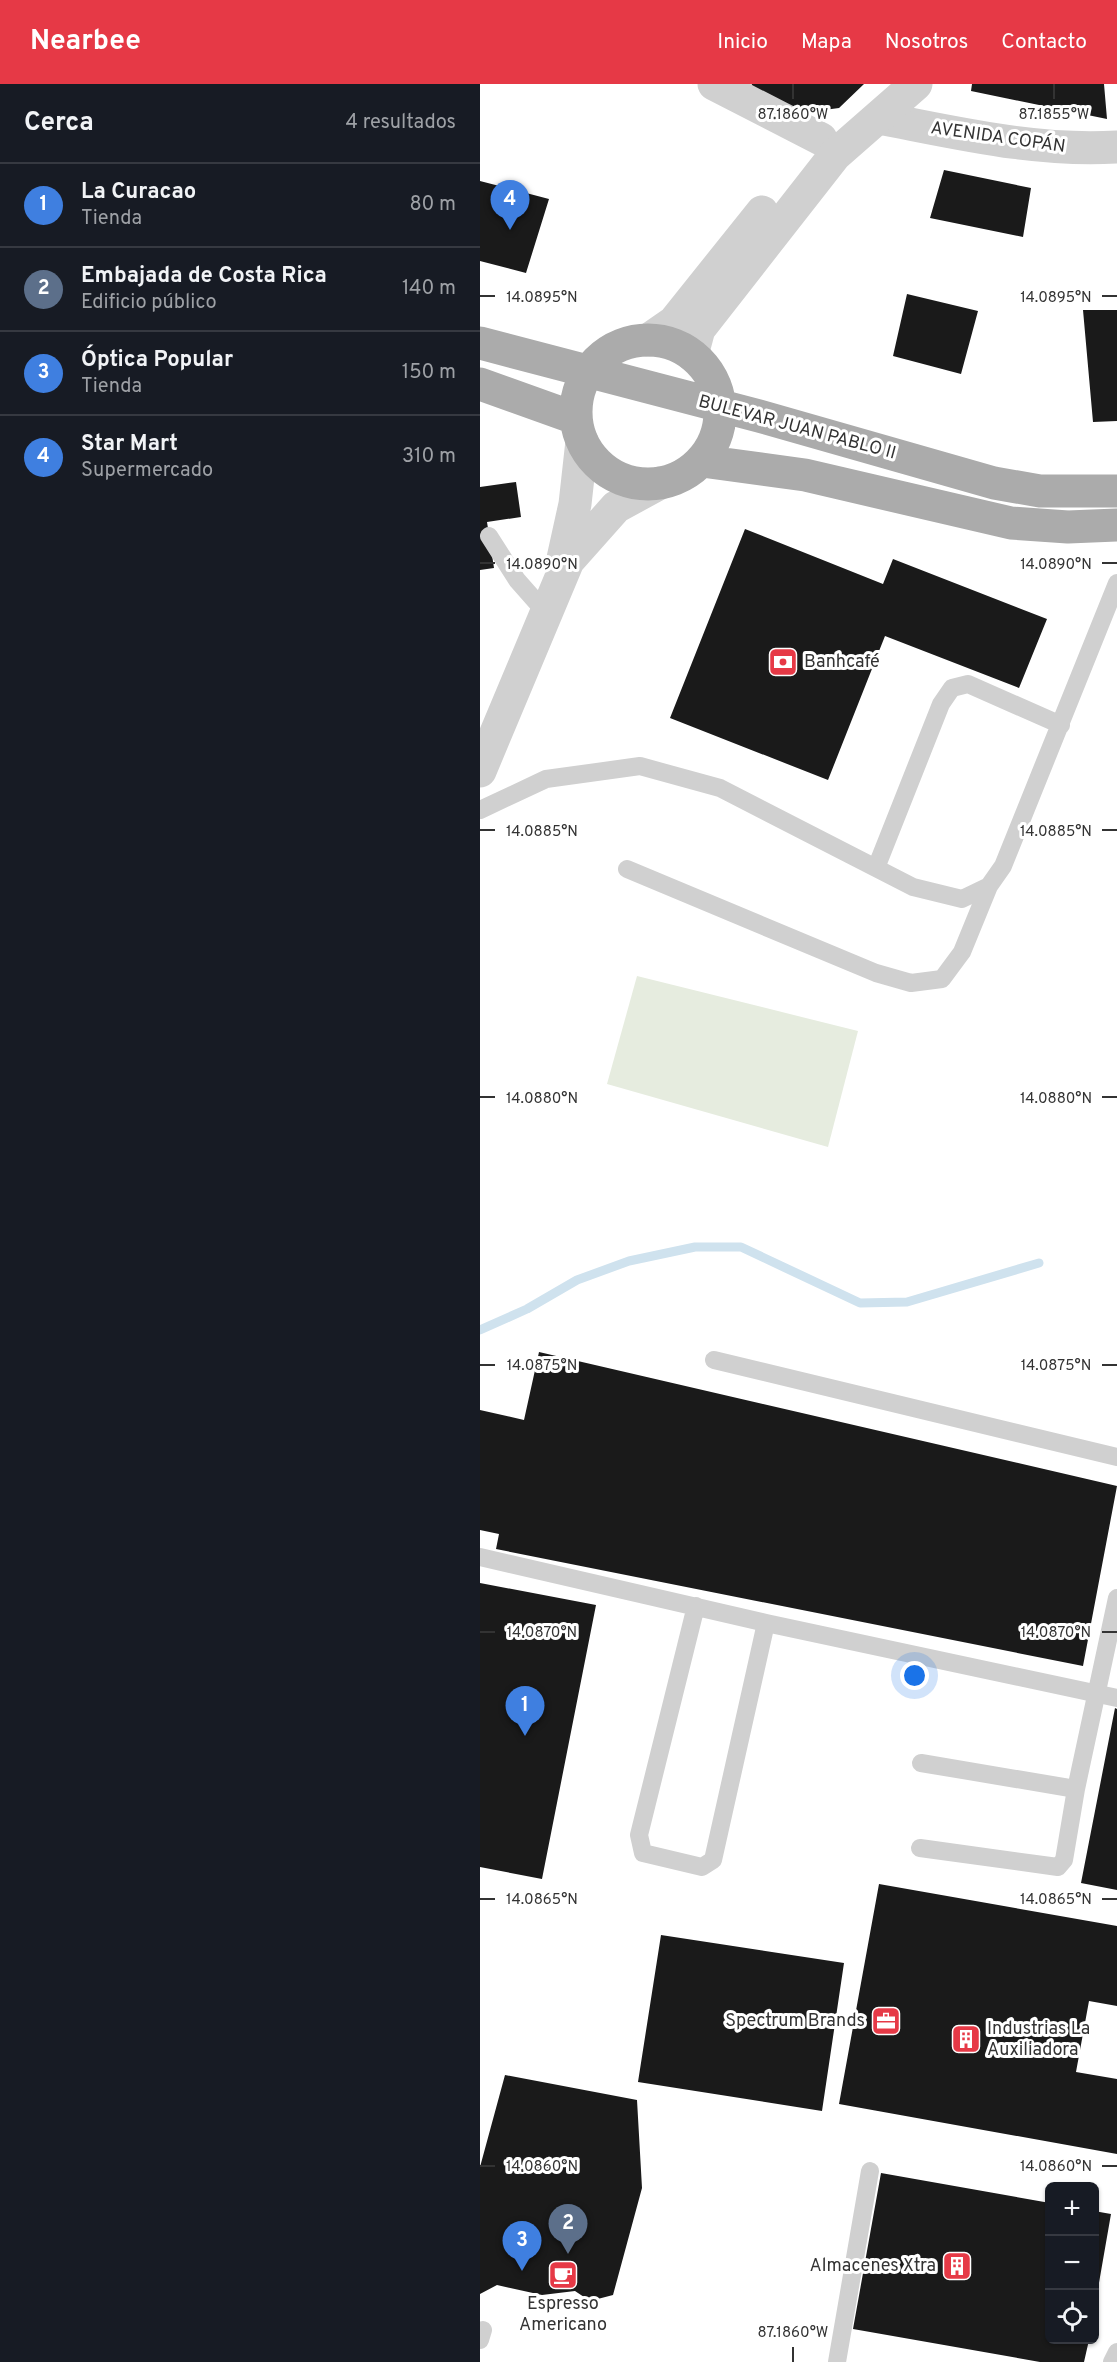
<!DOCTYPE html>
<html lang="es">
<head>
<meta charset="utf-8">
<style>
	body { margin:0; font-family:Overpass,sans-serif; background:#242831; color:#f1f3f6 }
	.controls { position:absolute; right:18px; bottom:18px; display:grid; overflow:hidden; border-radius:9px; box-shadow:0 2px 4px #0004 }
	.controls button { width:54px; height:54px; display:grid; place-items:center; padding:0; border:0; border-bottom:2px solid #363941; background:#171b24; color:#f1f3f6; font:30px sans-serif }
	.you { position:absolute; left:435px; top:1592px; width:21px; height:21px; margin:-15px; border:4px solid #fff; border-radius:50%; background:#1a73e8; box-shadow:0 0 0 9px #1a73e833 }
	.badge { display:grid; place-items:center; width:39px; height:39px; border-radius:50%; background:#e63946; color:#fff; font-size:20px; font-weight:700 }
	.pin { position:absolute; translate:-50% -50px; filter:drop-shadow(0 2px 3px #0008) }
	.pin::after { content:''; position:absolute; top:32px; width:21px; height:18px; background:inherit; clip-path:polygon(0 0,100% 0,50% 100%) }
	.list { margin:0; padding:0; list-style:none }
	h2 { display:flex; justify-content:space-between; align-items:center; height:78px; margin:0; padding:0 24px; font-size:26px }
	h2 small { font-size:20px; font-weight:400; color:#9ea1a6 }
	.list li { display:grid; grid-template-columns:39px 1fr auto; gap:18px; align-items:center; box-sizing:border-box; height:84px; padding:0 24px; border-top:2px solid #363941 }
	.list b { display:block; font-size:22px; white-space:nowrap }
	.list p { margin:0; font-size:20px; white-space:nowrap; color:#9ea1a6 }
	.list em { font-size:20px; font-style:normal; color:#9ea1a6 }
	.icon { flex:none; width:33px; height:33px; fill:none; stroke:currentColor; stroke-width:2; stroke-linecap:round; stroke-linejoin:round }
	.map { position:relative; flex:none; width:637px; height:2278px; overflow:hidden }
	header { display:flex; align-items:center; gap:36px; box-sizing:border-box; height:84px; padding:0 30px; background:#e63946; color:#fff }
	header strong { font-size:28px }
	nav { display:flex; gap:33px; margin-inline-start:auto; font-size:21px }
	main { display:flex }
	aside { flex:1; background:#171b24 }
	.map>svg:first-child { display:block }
	.green { fill:#e6ecdf }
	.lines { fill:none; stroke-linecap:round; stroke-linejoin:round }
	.stream { stroke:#cfe2ee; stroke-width:9 }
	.building { fill:#1a1a1a }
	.service { stroke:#d0d0d0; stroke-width:18 }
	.minor { stroke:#d0d0d0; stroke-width:33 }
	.tertiary { stroke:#d0d0d0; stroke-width:33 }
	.primary { stroke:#ababab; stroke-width:33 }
	.ticks { fill:none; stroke:#333; stroke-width:2 }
	.labels { text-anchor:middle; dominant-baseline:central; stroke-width:6; stroke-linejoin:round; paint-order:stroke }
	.street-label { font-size:18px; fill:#333; stroke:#fff }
	.poi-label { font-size:18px; fill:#333; stroke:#fff; text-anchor:start }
	.ticks-label { font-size:15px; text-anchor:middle; fill:#333; stroke:#fff; stroke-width:6; stroke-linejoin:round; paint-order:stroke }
</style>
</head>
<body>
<header>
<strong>Nearbee</strong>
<nav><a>Inicio</a><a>Mapa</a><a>Nosotros</a><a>Contacto</a></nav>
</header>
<main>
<aside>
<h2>Cerca<small>4 resultados</small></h2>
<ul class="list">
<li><span class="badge" style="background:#3f7fe0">1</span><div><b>La Curacao</b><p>Tienda</p></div><em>80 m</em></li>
<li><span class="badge" style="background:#5c6f8a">2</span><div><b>Embajada de Costa Rica</b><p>Edificio público</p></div><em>140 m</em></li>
<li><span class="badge" style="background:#3f7fe0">3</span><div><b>Óptica Popular</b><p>Tienda</p></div><em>150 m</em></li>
<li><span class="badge" style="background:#3f7fe0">4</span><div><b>Star Mart</b><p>Supermercado</p></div><em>310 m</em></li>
</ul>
</aside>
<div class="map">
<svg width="637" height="2278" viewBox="0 0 637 2278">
	<rect width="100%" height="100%" fill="#fff"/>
	<path class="green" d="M157 892 378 947 348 1063 127 1000Z"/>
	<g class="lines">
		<path class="stream" d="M0 1246 47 1225 97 1196 149 1177 215 1163H261L380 1219 427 1218 559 1179"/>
	</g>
	<path class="building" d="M272 0H384L359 24 314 30 268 8Z
		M492 0H624L627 35 491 7Z
		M464 86 551 104 543 153 450 134Z
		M0 97 69 115 46 189 0 177Z
		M427 210 498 227 481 290 413 272Z
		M603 226H637V337L613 338Z
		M36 398 41 433 7 438 14 484 0 486V403Z
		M265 445 403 500 413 475 567 535 539 604 405 552 348 696 190 634Z
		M59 1268 637 1402 603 1582 16 1465 19 1450 0 1446V1326L44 1336Z
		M0 1499 116 1521 62 1795 0 1783Z
		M635 1624 637 1625V1806L601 1799Z
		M399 1800 637 1842V1922L609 1917 596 1988 637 1995V2070L359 2020Z
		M181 1851 364 1879 342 2027 158 1998Z
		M25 1991 157 2016 162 2104 133 2211 110 2217 95 2207 62 2211 17 2201 0 2210V2083Z
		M401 2089 570 2119V2256H609L604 2278H560L373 2245Z
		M614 2127 631 2130 616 2216H614Z"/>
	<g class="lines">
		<path class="service" d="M9 452 37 496 67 530
			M0 726 66 695 160 682 240 704 433 803 482 815 509 802 523 782 637 499
			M396 784 461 620 472 604 488 600 581 641
			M147 785 396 889 431 899 462 895 482 868 509 802
			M234 1276 637 1373
			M0 1473 286 1539 637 1614
			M216 1522 159 1751 163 1769 222 1783 233 1776 286 1539
			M441 1679 596 1705
			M440 1764 578 1783 584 1776 596 1705 637 1514
			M0 2256 3 2246
			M357 2278 390 2087
			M632 2278 637 2268"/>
		<path class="minor" d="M234 0 341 55
			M399 34C478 49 556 68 637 63"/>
		<path class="tertiary" d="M168 256 194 238 282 128
			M212 271 219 245 355 71 436 0
			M82 479 95 420 102 357
			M0 687 88 477 136 423 180 399"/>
		<path class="primary" d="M96 328a72 72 0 1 1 144 0a72 72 0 1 1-144 0Z
			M0 259 279 332 514 399 560 407H637
			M0 300 95 334
			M222 377 325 391 531 439 588 443 637 441"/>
	</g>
	<path class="ticks" d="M313 0V15M574 0V15M0 212H15M622 212H637M0 479H15M622 479H637M0 746H15M622 746H637M0 1013H15M622 1013H637M0 1281H15M622 1281H637M0 1548H15M622 1548H637M0 1815H15M622 1815H637M0 2082H15M622 2082H637M313 2263V2278"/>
	<defs>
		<g id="bank-square" transform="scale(1.5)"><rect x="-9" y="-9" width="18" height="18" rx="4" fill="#e63946" stroke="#fff"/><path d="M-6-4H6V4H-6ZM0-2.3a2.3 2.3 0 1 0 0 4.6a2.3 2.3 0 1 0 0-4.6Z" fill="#fff"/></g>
		<g id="office-square" transform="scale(1.5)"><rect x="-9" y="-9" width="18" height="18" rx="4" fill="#e63946" stroke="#fff"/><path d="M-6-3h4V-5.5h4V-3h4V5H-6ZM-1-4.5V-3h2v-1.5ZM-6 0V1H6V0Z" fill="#fff"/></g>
		<g id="building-square" transform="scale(1.5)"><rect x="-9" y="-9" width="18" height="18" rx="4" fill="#e63946" stroke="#fff"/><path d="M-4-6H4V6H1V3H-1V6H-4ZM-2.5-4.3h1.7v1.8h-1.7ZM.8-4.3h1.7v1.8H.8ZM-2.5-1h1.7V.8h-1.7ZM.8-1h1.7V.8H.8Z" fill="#fff"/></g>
		<g id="cafe-square" transform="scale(1.5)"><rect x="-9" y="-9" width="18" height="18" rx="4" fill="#e63946" stroke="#fff"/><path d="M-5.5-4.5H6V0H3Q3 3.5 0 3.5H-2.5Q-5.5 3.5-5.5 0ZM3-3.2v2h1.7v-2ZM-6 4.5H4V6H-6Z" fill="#fff"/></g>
	</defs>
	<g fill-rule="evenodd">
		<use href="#bank-square" x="303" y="578"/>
		<use href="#office-square" x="406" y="1937"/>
		<use href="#building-square" x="486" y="1955"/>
		<use href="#building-square" x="477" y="2182"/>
		<use href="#cafe-square" x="83" y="2191"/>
	</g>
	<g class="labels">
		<g class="street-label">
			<text transform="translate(518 54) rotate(8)">AVENIDA COPÁN</text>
			<text transform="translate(317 344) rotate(15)">BULEVAR JUAN PABLO II</text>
		</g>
		<g class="poi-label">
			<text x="324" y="578">Banhcafé</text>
			<text x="385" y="1937" text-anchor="end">Spectrum Brands</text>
			<text x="507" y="1945">Industrias La<tspan x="507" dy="21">Auxiliadora</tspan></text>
			<text x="456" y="2182" text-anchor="end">Almacenes Xtra</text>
			<text x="83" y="2220" text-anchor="middle">Espresso<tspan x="83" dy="21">Americano</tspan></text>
		</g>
	</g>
	<g class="ticks-label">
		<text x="313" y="35">87.1860°W</text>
		<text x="574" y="35">87.1855°W</text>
		<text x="62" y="218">14.0895°N</text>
		<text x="576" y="218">14.0895°N</text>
		<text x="62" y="485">14.0890°N</text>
		<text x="576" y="485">14.0890°N</text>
		<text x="62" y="752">14.0885°N</text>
		<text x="576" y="752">14.0885°N</text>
		<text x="62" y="1019">14.0880°N</text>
		<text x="576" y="1019">14.0880°N</text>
		<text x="62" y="1286">14.0875°N</text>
		<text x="576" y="1286">14.0875°N</text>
		<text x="62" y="1553">14.0870°N</text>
		<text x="576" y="1553">14.0870°N</text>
		<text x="62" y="1820">14.0865°N</text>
		<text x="576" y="1820">14.0865°N</text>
		<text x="62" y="2087">14.0860°N</text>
		<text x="576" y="2087">14.0860°N</text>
		<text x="313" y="2253">87.1860°W</text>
	</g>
</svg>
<div class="controls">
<button>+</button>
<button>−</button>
<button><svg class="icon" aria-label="locate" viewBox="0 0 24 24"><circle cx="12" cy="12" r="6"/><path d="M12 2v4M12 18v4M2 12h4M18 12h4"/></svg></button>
</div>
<div class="you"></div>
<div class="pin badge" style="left:45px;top:1652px;background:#3f7fe0">1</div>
<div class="pin badge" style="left:88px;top:2170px;background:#5c6f8a">2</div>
<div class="pin badge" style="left:42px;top:2187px;background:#3f7fe0">3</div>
<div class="pin badge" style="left:30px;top:146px;background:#3f7fe0">4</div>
</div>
</main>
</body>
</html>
